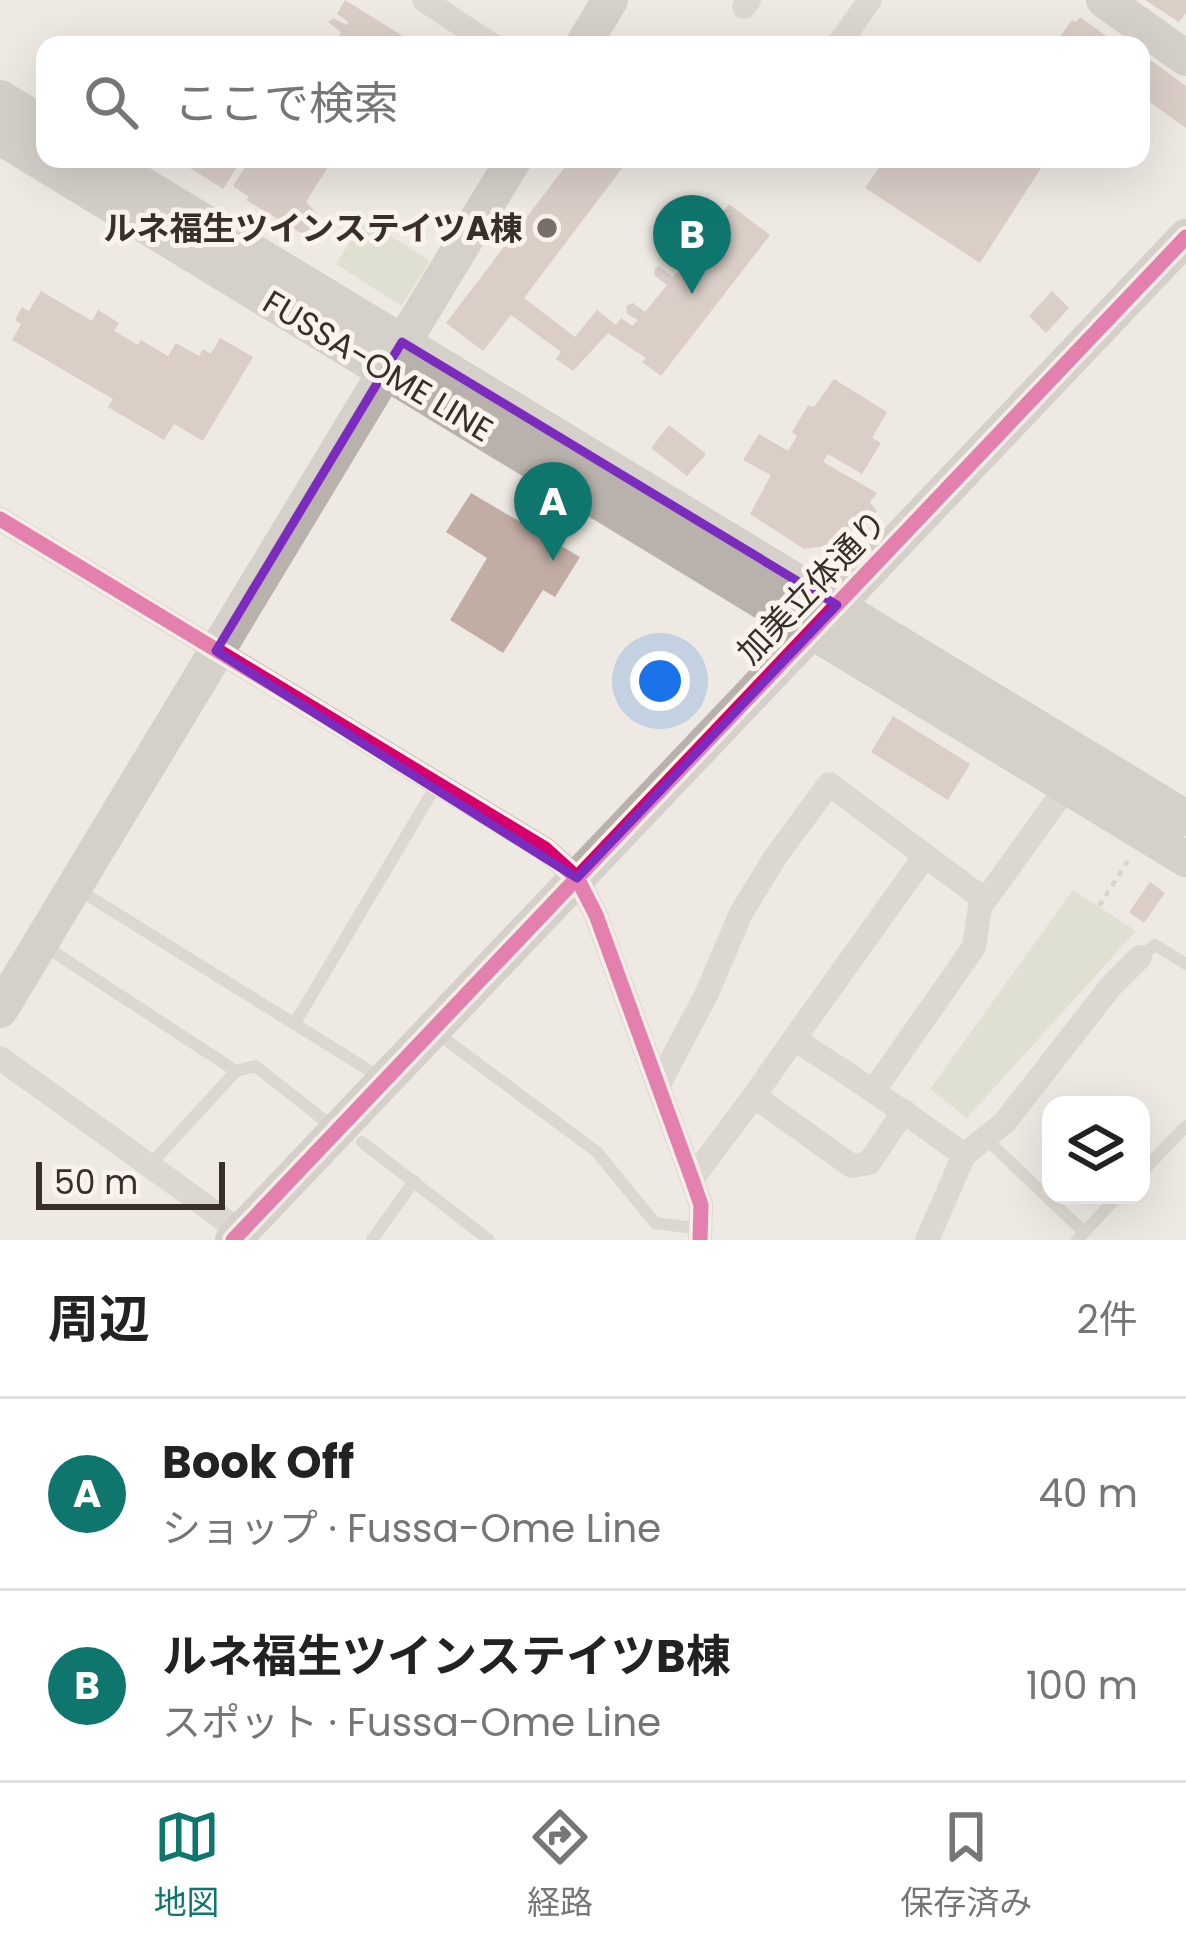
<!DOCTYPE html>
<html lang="ja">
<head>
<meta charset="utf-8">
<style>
	body { margin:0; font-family:Poppins,"Noto Sans JP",sans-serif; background:#f2f2f2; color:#222 }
	.controls { position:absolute; right:36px; bottom:36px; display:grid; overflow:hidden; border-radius:24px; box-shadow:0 12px 48px #0002 }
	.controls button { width:108px; height:108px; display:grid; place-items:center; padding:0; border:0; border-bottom:3px solid #e0e0e0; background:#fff; color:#222; font:60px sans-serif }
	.scale { position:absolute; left:36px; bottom:30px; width:189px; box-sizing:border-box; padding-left:12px; border:6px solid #392e29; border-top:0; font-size:33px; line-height:42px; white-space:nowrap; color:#392e29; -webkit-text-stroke:9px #faf3eb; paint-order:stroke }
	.you { position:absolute; left:660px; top:681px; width:42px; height:42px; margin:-30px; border:9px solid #fff; border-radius:50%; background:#1a73e8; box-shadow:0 0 0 18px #1a73e833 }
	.badge { display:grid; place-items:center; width:78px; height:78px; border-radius:50%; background:#0f766e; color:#fff; font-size:39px; font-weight:700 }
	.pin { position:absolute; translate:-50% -99px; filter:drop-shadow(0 3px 6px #0008) }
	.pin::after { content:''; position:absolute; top:63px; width:42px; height:36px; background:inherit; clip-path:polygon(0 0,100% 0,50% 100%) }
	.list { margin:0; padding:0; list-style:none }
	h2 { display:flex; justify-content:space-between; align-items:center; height:156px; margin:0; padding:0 48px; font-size:51px }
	h2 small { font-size:39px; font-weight:400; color:#767676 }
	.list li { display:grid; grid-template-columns:78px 1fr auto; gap:36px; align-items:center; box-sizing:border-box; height:192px; padding:0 48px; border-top:3px solid #e0e0e0 }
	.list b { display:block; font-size:45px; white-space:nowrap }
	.list p { margin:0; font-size:39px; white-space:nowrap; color:#767676 }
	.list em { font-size:39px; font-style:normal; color:#767676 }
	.icon { flex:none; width:66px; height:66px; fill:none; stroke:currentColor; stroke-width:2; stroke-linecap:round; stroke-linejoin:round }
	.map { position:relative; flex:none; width:1186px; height:1240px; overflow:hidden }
	.search { position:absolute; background:#fff; box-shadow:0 12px 48px #0002; left:36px; right:36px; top:36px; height:132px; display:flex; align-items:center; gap:30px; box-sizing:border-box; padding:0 42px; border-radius:24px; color:#767676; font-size:45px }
	.sheet { height:540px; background:#fff }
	nav { display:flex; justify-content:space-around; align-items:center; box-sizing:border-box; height:168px; border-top:3px solid #e0e0e0; background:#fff; font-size:33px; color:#767676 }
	nav a { display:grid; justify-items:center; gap:6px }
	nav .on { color:#0f766e }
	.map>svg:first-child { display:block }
	.green { fill:#cfd4bc }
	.building { fill:#c2ada4 }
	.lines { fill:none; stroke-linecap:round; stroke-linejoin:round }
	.path { stroke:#c0b9b4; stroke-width:4.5; stroke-dasharray:6 6; stroke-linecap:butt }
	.lane { stroke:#c8c1bb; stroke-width:12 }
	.street { stroke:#c8c1bb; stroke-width:24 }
	.secondary { stroke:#b8b1ac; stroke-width:36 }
	.cycleway-casing { stroke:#faf3eb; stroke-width:22 }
	.cycleway { stroke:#d6006c; stroke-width:15 }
	.marked { fill:none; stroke:#7b2cbf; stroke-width:9; stroke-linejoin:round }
	.poi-dot { fill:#786f6a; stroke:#faf3eb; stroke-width:4.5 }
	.labels { text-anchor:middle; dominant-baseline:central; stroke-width:10; stroke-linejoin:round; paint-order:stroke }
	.poi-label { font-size:33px; font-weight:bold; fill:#392e29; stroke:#faf3eb; text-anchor:end }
	.street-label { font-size:33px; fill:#392e29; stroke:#faf3eb }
</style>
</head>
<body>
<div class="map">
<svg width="1186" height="1240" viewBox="0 0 1186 1240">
	<rect width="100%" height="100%" fill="#eee9e3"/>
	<path class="green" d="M364 219 430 261 401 306 336 264Z
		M1073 890 1136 931 967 1118 930 1089Z"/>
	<path class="building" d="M345 0 406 38 402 45H333L341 32 328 22 333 18 346 25 349 22 337 14Z
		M1145 0H1186V13L1179 22Z
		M1080 17 1109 38 1104 45H1054L1072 20 1076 22Z
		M1141 53 1186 86V128L1141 96Z
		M176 159H249L260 165 264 159H333L306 202 317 214 310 229 303 234 246 200 249 197 233 186 245 167 239 164 223 189Z
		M571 159H629L524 298 575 337 597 310 616 325 621 318 632 326 638 320 627 314 626 306 633 303 645 312 667 285 654 275 655 268 659 266 673 277 693 250 680 234 687 229 701 240 729 204 770 235 661 376 642 362 646 358 608 333 573 371 556 359 561 352 511 315 483 351 446 323Z
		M885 159H1047L980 263 865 188Z
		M41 291 92 321 98 310 119 323 114 331 138 345 141 340 168 356 176 343 199 356 203 349 211 354 220 338 253 357 203 441 174 424 164 440 108 407 113 399 12 340 21 324 15 320 22 307 29 311Z
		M1052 291 1069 308 1046 333 1029 316Z
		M834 379 887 412 872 438 881 443 862 474 828 454 823 462 877 493 870 502 877 511 849 542 804 549 750 514 771 475 743 460 759 434 788 451 797 436 792 432 808 405 814 407Z
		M669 425 706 454 687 476 651 448Z
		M471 493 580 557 555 597 543 590 503 653 450 620 487 558 446 532Z
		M893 716 970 764 948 800 871 752Z
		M1150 882 1165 893 1144 923 1129 912Z"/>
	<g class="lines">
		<path class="path" d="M1099 906 1128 861"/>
		<path class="lane" d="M79 890 383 1079
			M46 947 236 1071 255 1066 333 1127
			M1140 957 1155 945 1186 964
			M295 1023 437 784
			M438 1034 597 1152 655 1223 702 1229
			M985 1138 1084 1232
			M362 1142 489 1240
			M150 1165 236 1071
			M1141 1173 1186 1126
			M372 1240 414 1181
			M1077 1240 1119 1195"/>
		<path class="street" d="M424 0 492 45
			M744 7 749 0
			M838 45 870 0
			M0 519 545 849 577 878 596 915 692 1179 701 1205 700 1240
			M794 1039 925 856
			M0 1058 221 1217 246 1240
			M659 1084 707 993 741 913 776 856 829 784 985 900
			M874 1090 974 947 980 907 1066 788
			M904 1111 869 1163 852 1166 754 1096 794 1039C852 1076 908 1114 964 1155
			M692 1179 754 1096
			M927 1240 964 1155 1004 1123 1111 986 1140 957"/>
		<path class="secondary" d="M1104 0 1186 58
			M583 45 610 0
			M0 98 45 125
			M0 137 1186 859
			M100 159 1186 818
			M0 1010 514 159
			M233 1240 1186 237"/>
		<g class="cycleway-casing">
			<path id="cycleway" d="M0 519 545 849 577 878 596 915 692 1179 701 1205 700 1240
				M233 1240 1186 237"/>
		</g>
		<use href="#cycleway" class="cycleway"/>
	</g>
	<path d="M0 0H1186V1240H0ZM402 342 837 605 577 878 216 651Z" fill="#eee9e3" fill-opacity=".55" fill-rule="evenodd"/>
	<path class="marked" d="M402 342 837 605 577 878 216 651Z"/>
	<circle class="poi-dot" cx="547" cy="228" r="12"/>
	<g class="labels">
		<g class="poi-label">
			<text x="523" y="228">ルネ福生ツインステイツA棟</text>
		</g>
		<g class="street-label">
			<text transform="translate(378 366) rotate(31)">FUSSA-OME LINE</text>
			<text transform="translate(812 587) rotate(-46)">加美立体通り</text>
		</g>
	</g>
</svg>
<div class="controls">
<button><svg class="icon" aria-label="layers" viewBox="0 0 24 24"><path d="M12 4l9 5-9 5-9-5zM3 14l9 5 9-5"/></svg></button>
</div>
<div class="scale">50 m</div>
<div class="you"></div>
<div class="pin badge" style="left:553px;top:561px">A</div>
<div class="pin badge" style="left:692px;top:294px">B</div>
<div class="search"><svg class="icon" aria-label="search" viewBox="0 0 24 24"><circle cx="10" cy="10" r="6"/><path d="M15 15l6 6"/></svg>ここで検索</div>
</div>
<section class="sheet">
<h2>周辺<small>2件</small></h2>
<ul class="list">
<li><span class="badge">A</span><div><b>Book Off</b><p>ショップ · Fussa-Ome Line</p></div><em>40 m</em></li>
<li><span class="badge">B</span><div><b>ルネ福生ツインステイツB棟</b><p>スポット · Fussa-Ome Line</p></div><em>100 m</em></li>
</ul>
</section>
<nav>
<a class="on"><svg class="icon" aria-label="map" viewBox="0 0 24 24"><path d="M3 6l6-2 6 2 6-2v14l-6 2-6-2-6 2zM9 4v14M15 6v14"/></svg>地図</a>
<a><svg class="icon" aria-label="directions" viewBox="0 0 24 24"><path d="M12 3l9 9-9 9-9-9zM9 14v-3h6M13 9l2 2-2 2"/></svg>経路</a>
<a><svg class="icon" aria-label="saved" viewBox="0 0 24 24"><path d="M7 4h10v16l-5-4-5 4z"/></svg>保存済み</a>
</nav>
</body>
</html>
